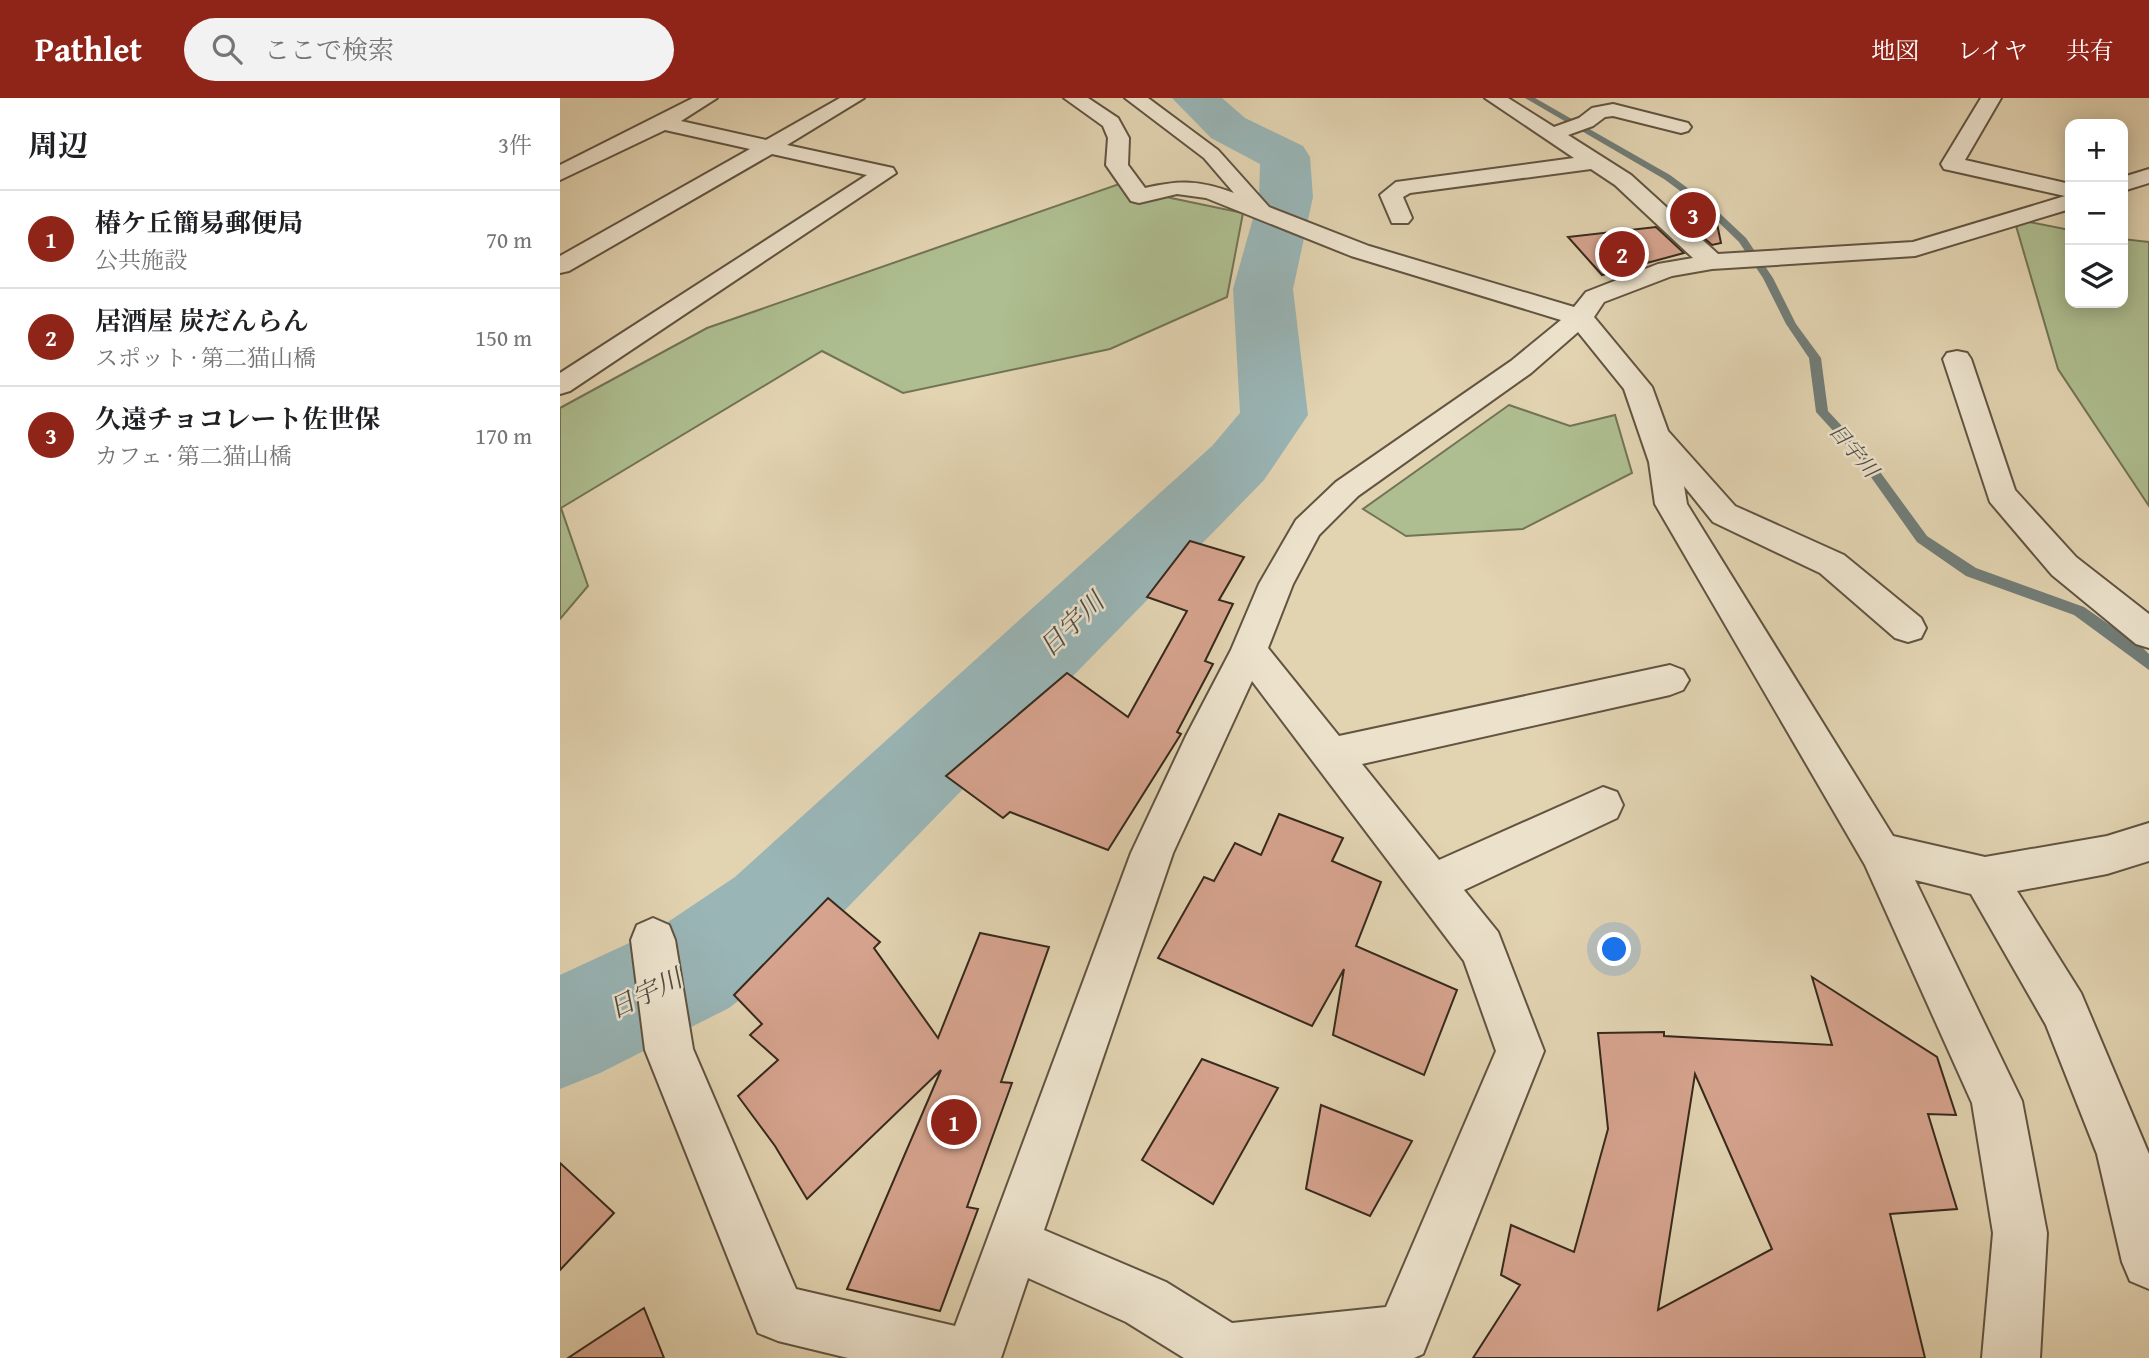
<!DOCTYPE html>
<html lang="ja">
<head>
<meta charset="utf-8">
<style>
	body { margin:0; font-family:"Gentium Book Plus","Noto Serif JP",serif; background:#f2f2f2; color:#202124 }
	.controls { position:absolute; right:21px; top:21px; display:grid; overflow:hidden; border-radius:14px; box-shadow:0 4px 18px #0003 }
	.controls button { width:63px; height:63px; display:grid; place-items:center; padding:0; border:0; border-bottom:2px solid #e0e0e0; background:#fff; color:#202124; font:35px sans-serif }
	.you { position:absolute; left:1055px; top:852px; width:24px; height:24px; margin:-18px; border:5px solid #fff; border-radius:50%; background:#1a73e8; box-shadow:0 0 0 10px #1a73e833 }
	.badge { display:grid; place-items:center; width:46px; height:46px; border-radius:50%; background:#8f2418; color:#fff; font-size:23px; font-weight:700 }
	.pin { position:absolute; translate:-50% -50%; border:4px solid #fff; box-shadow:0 2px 7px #0006 }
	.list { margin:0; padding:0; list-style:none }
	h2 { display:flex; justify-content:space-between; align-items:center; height:91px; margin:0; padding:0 28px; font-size:30px }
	h2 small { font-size:23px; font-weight:400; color:#757577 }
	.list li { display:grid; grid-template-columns:46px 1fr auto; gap:21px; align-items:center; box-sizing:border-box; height:98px; padding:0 28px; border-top:2px solid #e0e0e0 }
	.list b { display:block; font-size:26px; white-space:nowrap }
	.list p { margin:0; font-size:23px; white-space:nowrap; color:#757577 }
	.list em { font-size:23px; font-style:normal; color:#757577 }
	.icon { flex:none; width:38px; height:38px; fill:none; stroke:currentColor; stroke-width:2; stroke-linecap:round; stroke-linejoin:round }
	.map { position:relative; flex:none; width:1589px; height:1260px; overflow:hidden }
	header { display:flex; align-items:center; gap:42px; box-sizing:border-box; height:98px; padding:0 35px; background:#8f2418; color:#fff }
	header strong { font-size:33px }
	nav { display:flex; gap:38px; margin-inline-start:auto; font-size:24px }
	.search { width:490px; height:63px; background:#f2f2f2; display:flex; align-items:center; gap:18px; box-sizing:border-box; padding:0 24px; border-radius:38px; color:#757577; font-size:26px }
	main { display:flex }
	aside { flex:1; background:#fff }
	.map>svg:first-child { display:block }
	.green { fill:#aebe90; stroke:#727456; stroke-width:2 }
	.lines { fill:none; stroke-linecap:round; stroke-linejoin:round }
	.stream { fill:#717d78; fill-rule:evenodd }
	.river { fill:#99b5b6; fill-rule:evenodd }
	.building { fill:#d6a38e; stroke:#36291c; stroke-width:2; fill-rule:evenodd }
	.street-casing { stroke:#615441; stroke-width:4 }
	.street { fill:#ece2cc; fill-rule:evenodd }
	.labels { text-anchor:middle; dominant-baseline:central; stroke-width:5; stroke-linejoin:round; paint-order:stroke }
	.far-water-label { font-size:21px; font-style:italic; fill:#4f4c42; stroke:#ece2cc }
	.water-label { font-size:26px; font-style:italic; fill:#4f4c42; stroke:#ece2cc }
</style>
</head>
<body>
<header>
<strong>Pathlet</strong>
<div class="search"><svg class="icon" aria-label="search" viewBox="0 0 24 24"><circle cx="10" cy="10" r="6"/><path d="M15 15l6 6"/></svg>ここで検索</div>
<nav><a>地図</a><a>レイヤ</a><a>共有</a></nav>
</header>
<main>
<aside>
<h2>周辺<small>3件</small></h2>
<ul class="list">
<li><span class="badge">1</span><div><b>椿ケ丘簡易郵便局</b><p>公共施設</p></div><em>70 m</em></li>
<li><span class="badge">2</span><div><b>居酒屋 炭だんらん</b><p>スポット · 第二猫山橋</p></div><em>150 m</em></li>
<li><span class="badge">3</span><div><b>久遠チョコレート佐世保</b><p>カフェ · 第二猫山橋</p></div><em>170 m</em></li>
</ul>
</aside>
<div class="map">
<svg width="1589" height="1260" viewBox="0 0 1589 1260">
	<rect width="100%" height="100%" fill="#e2d3b1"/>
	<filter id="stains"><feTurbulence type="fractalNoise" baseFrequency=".00286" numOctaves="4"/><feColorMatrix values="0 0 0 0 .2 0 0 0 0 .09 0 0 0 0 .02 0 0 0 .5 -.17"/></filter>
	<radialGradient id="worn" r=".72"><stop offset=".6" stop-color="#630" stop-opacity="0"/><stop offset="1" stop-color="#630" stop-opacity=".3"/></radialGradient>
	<path class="green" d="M562 85 611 100 683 115 667 199 550 251 343 295 262 253 1 410 28 488 0 521V310L147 230Z
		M1454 121 1510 132V205H1563V141L1589 144V408L1498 271Z
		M949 307 1010 328 1055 317 1072 375 963 431 846 438 803 411Z"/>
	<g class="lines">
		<path class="stream" d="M965 0H975L1110 77 1152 108 1186 140 1213 180 1236 226 1261 260 1268 313 1304 352 1367 438 1416 470 1524 509 1583 550 1589 556V572L1514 517 1406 478 1357 444 1296 358 1256 314 1249 260 1226 226 1203 180 1179 144 1146 112 1104 81Z"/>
		<path class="river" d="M612 0H662L685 20 743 48 750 59 753 99 733 191 748 317 704 382 249 849 169 910 40 975 0 991V877L93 834 175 779 652 348 680 315 673 191 699 99 700 66 651 40Z"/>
	</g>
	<path class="building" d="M1156 121 1161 145 1152 147 1127 125Z
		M1096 129 1124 155 1042 177 1008 139Z
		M630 443 684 459 659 502 673 506 645 563 653 566 617 634 621 636 548 752 450 714 443 720 386 678 507 575 568 619 627 513 587 499Z
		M719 716 783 740 772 763 821 784 796 848 897 892 864 977 773 937 784 871 752 928 598 860 644 779 654 783 675 745 701 757Z
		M268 800 320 844 314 850 378 940 420 835 489 849 441 984 452 985 407 1109 418 1111 380 1213 287 1191 381 972 247 1101 215 1048 178 998 218 962 190 937 202 926 174 897Z
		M1252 879 1377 959 1396 1017 1368 1016 1397 1111 1330 1116 1365 1260H913L960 1187 941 1177 951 1127 1014 1154 1048 1031 1038 935 1104 934V938L1272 947ZM1135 976 1212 1151 1098 1212Z
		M642 961 718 990 653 1106 582 1062Z
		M761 1007 852 1043 810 1118 746 1091Z
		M0 1065 54 1115 0 1172Z
		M84 1210 104 1260H8Z"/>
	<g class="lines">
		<g class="street-casing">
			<path id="street" d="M133 0H157L121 23 206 42 280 0H304L227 47 333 70 336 75 10 293 0 296V275L307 77 212 56 9 173 0 175V158L190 51 105 32 0 82V67Z
				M504 0H528L558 20 569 40 568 67 585 90C620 82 639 82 674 95L644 60 565 0H588L658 52 709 109 809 148 1014 209 1026 194 1098 166 1133 160 1055 87 1031 71 850 95 843 99 852 120 848 125H832L820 97 836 84 1014 60 925 0H948L994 29 1019 20 1032 10 1053 6 1128 25 1131 29 1128 33 1121 35 1053 18 1045 19 1033 28 1008 37 1071 77 1158 156 1353 144 1505 98 1384 71 1381 66 1421 0H1441L1405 62 1510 86V111L1355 158 1152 171 1112 178 1044 204 1034 219 1092 289 1108 333 1175 408 1284 457 1361 520 1366 530 1361 540 1348 544 1335 540 1260 475 1153 424 1124 388 1127 406 1333 738 1425 759 1547 738 1589 725V763L1547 776 1457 793 1521 895 1589 1056V1191L1570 1183 1562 1164 1537 1056 1486 927 1411 796 1355 782 1462 1003 1487 1135 1480 1260H1422L1433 1135 1412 1005 1305 767 1095 406 1089 364 1064 291 1018 234 971 275 798 398 759 437 733 486 708 550 779 638 1110 567 1123 572 1129 582 1123 592 1110 597 802 666 879 762 1043 689 1057 694 1063 707 1057 720 904 792 938 834 984 953 863 1256 854 1260H624L566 1224 468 1180 441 1260H288L218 1243 198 1235 85 952 71 842 77 827 93 820 109 827 115 842 133 951 236 1191 395 1228 571 755 626 638 671 552 699 486 736 422 776 384 951 263 1001 222 791 158 646 100 617 96 579 105 571 103 546 67 548 40 543 28ZM692 583 904 863 936 953 826 1209 672 1225 606 1184 484 1132 613 755Z
				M1589 71V85L1563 93V79Z
				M1397 253 1407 255 1411 261 1455 392 1516 459 1589 516V550L1576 546 1492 477 1430 404 1383 261 1387 255Z"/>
		</g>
		<use href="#street" class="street"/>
	</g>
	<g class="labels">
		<g class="far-water-label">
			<text transform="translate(1294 352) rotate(50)">日宇川</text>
		</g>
		<g class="water-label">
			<text transform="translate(511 526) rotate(-44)">日宇川</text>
			<text transform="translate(85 895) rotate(-26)">日宇川</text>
		</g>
	</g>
	<rect width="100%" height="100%" filter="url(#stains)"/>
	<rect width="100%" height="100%" fill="url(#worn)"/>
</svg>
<div class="controls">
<button>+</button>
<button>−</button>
<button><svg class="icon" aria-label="layers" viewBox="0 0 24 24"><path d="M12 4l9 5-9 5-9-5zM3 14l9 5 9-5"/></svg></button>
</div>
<div class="you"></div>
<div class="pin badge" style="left:394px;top:1024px">1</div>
<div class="pin badge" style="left:1062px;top:156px">2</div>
<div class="pin badge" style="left:1133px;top:117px">3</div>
</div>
</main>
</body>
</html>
